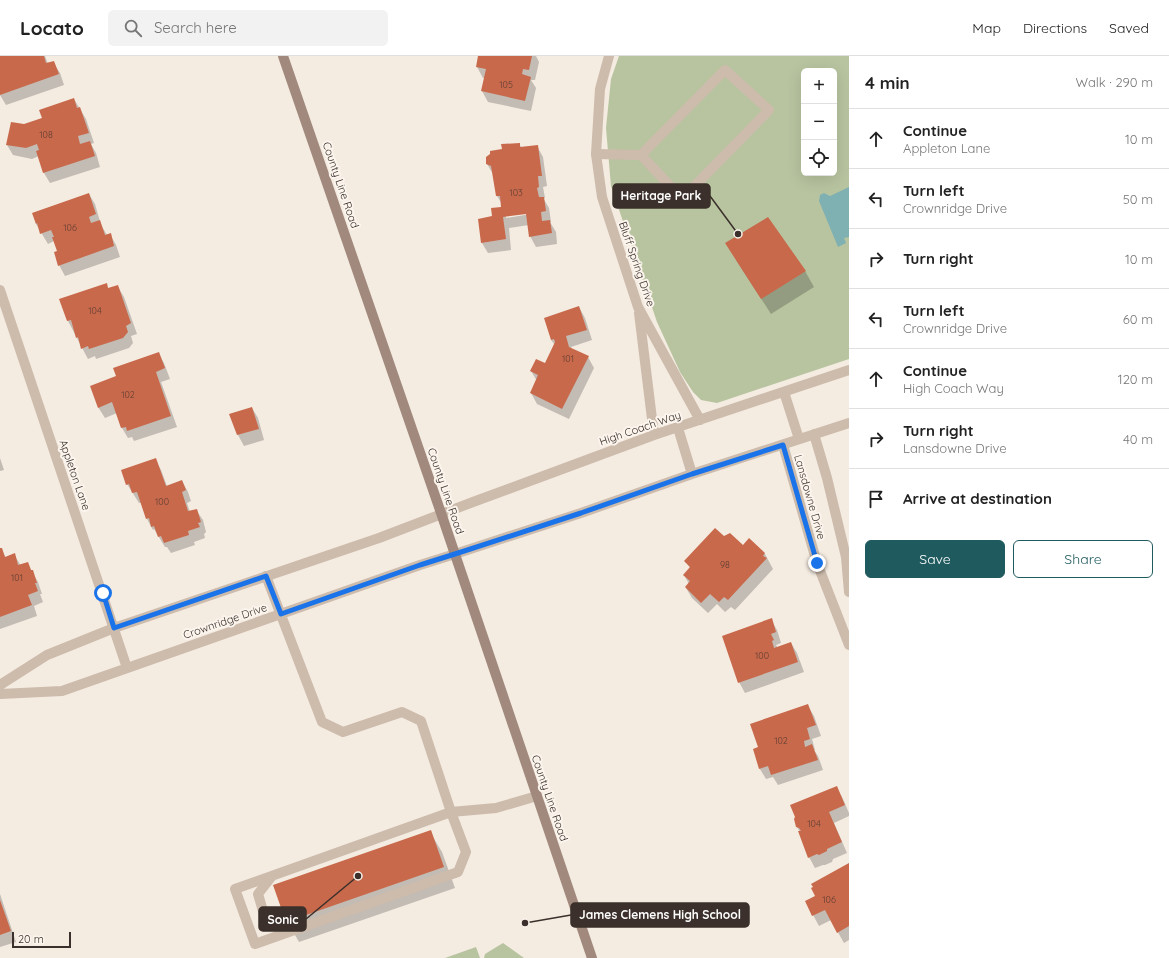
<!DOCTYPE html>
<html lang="en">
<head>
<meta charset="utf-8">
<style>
	body { margin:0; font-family:Quicksand,sans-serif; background:#f2f2f2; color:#222 }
	.controls { position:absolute; right:12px; top:12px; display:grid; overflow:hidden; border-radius:6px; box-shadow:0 4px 16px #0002 }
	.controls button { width:36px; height:36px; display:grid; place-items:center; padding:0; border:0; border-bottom:1px solid #e0e0e0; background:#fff; color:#222; font:20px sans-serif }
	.scale { position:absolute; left:12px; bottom:10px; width:59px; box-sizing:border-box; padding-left:4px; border:2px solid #3b302b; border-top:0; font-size:11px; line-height:14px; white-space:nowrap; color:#3b302b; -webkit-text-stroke:3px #fbf5ee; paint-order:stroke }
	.stop { position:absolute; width:12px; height:12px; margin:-9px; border:3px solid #1a73e8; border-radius:50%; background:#fff }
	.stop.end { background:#1a73e8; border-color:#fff; box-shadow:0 1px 4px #0008 }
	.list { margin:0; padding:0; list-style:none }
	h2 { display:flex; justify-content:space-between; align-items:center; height:52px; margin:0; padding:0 16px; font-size:17px }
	h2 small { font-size:13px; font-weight:400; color:#767676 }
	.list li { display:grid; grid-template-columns:26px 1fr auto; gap:12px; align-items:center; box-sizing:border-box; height:60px; padding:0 16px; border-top:1px solid #e0e0e0 }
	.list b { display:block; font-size:15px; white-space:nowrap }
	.list p { margin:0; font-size:13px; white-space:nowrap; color:#767676 }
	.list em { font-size:13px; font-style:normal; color:#767676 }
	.actions { display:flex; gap:8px; padding:12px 16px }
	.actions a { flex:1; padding:9px 0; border:1px solid #1f5a5e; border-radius:6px; text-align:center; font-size:14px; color:#1f5a5e }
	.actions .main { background:#1f5a5e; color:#fff }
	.icon { flex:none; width:22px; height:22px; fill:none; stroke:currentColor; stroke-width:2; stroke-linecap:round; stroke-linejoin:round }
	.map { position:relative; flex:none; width:849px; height:902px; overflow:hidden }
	header { display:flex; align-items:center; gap:24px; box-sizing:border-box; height:56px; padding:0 20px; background:#fff; border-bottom:1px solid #e0e0e0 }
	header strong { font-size:19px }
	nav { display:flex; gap:22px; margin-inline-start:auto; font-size:14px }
	.search { width:280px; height:36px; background:#f2f2f2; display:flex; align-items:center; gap:10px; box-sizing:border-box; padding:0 14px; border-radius:6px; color:#767676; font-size:15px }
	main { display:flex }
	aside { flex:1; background:#fff }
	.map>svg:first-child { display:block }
	.green { fill:#b8c4a0; fill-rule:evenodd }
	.water { fill:#7fb0b2 }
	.shadow { fill:#0003; fill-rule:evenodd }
	.building { fill:#c8694b }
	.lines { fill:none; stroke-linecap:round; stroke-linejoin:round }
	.service { stroke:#cdbbac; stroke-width:10 }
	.minor { stroke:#cdbbac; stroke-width:10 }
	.secondary { stroke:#a18a7d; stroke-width:10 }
	.route { stroke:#1a73e8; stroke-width:5 }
	.labels { text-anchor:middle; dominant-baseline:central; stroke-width:4; stroke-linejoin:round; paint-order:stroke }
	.number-label { font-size:9px; fill:#5e3e33 }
	.street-label { font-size:11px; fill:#3b302b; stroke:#fbf5ee }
	.leader { fill:none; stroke:#3b302b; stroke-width:1.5 }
	.callout-dot { fill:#3b302b; stroke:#fbf5ee; stroke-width:1.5 }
	.callout { fill:#3b302b; stroke:#3b302b; stroke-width:1.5 }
	.callout-label { font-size:12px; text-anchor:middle; font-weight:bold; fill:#fff }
</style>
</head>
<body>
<header>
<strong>Locato</strong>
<div class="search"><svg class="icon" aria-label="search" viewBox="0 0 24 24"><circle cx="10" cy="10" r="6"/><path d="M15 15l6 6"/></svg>Search here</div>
<nav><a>Map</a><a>Directions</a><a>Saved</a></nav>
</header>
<main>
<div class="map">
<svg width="849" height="902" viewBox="0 0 849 902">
	<rect width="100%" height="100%" fill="#f4ebe1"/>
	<path class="green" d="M619 0H849V303L717 347 701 344 693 336 680 316 657 266 611 130 606 72 611 23ZM804 15H834V117H804Z
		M503 887 524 902H484L485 898Z
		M476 891 480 902H445Z"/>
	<path class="water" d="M849 131V181L844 182 846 187 838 191 819 145 820 139 824 137 830 140Z"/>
	<path class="shadow" d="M0 0H45L48 8 53 6 60 17 64 29 6 49 0 39Z
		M479 0H536L539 6 535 24H531L536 32 531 55 488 46 482 35 485 22H483L477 11Z
		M74 43 86 63 94 87 91 88 96 97 100 111 50 127 44 117 39 100 32 103 13 99 7 89 24 69 43 62Z
		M519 88 522 92 537 90 543 101 547 130 543 131 545 142H543L549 152 551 166H550L556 176 557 188 536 191 530 180 529 169 509 172 511 194 488 197 482 187 493 161 502 151V148L497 140 493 118 487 108 503 94ZM531 156V158L506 162V160Z
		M89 138 95 148 101 169 107 179 110 178 116 189 120 201 65 220 59 209 58 195 54 185 48 188 36 168 33 157Z
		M736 204 805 215 814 231 771 258Z
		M106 229 109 233 118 231 124 241 137 278 131 280 133 287 129 292 96 303 95 300 88 303 68 265 61 244Z
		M579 251 585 262 592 284 571 291 572 293 588 301 594 312 569 363 537 348 531 337 537 325 531 315 545 308 555 289 551 284Z
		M158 297 164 307 170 323 161 326 177 371 134 385 132 381 128 382 122 372 117 357 105 362 98 351 118 321Z
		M252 352 258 362 264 384 244 390 238 379 231 358Z
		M0 402 4 414 0 415Z
		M155 403 161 414 167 430 182 425 188 436 191 445 187 447 190 456 196 454 203 464 206 476 204 478 205 482 194 486 195 489 171 497 167 491H165L154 473 153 474 147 463 141 447H139L127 428Z
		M724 481 743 490 749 484 765 498 773 513 735 554 731 551 725 556 717 548 708 557 692 542 686 532 689 528 684 519 690 512 686 505Z
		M1 493 6 502 14 498 21 510 27 507 38 526 42 538H40L43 546 34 550 37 560 0 573V494Z
		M771 564 777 574 781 587 776 589 778 592 791 587 797 597 804 616 745 637 739 626Z
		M808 650 814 660 821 680 812 683 815 694H814L818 700 823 714 778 729 773 721 766 723 760 713 754 694 759 692Z
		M836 731 842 741 849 757V760L834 767 847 797 833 803 832 806 825 809H823L815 812 809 801 800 776 797 771Z
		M430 776 442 796 455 832 299 886 287 865Z
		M849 808V884L844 887 831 864 819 870 806 846 816 841Z
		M0 838 16 886 0 891Z"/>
	<path class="building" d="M0 0H44L46 7 54 5 59 18 0 39Z
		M478 0H532L529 14 523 13 522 18 531 21 525 45 481 35 486 13 476 11Z
		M74 42 77 52 80 51 89 77 78 80 80 88 90 85 95 100 43 117 36 95 39 94 37 88 26 92 6 89 11 66 24 68 42 62 39 54Z
		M520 87V91L538 89 542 120H538L539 131 537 132 539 141H544L546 155 541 156 542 165 550 164 552 177 529 181 526 158 503 161 506 183 481 187 478 163 492 160 491 152 501 151 500 140H496L491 110 486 108V101L490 98V95L502 93 501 88Z
		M89 137 96 158 89 161 91 167 100 164 105 179 111 177 114 190 58 210 54 196 57 195 52 181H54L51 174 40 178 37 167 36 168 32 157Z
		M768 161 806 215 761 243 725 187Z
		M107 227 108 232 118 229 131 267 126 270 128 276 123 282 89 293 88 290 81 293 78 281 76 282 71 264 67 265 59 243Z
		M579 250 587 274 566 280 569 291 589 300 562 353 530 337 538 319 530 315 536 303 545 307 555 286 554 283 551 284 544 262Z
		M159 296 165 312 156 316 171 360 127 375 126 371 121 372 112 346 98 352 90 330 116 320 113 312Z
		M252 351 259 373 237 379 229 358Z
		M156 402 166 430 182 424 186 434 182 436 188 455 197 453 201 466 198 467 200 471 188 475 189 479 164 487 161 480 158 481 154 470 151 471 149 462 146 463 137 436 132 437 129 428 126 429 121 414Z
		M715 472 724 480 730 477 743 489 749 482 765 497 763 500 767 502 728 544 724 541 719 546 710 538 701 547 685 531 690 525 683 519 690 511 684 505Z
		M0 492H2L5 501 15 497 18 509 28 506 31 514H33L37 527H35L38 535 28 539 32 549 0 561Z
		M772 562 776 576 771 578 774 584 772 585 774 592 791 586 798 606 738 627 722 580Z
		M808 648 816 669 807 672 810 683 804 685 805 691 812 688 818 704 771 719 768 710 759 713 753 693 758 691 750 668Z
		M837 730 845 749 829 756 842 786 827 793V795L819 799 817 798 808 802 798 775H801L799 772 796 771 794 763 795 761 790 749Z
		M431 774 444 811 286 866 273 829Z
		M849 807V870L837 877 825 854 812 860 805 845 815 840 811 832 813 831 811 828Z
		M0 844 11 875 0 879Z"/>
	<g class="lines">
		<path class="service" d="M596 98 641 99 682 143 769 54 725 14 641 99
			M266 520 322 666 343 676 402 656 421 665 451 756 466 796 458 816 255 888 235 833 451 756 496 752 537 740
			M272 820 258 838 263 855 271 868 285 872 294 868"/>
		<path class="minor" d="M609 0 600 33 596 98 602 141 638 251 700 364
			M0 234 127 612
			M639 257 654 379
			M784 336 799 383
			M678 372 692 418
			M814 378 827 422 846 501 849 536
			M783 389 817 507 849 589
			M0 629 47 599 114 572 379 482 473 446 654 379 849 314
			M0 638 62 635 420 509 455 498 581 457 692 418 849 367"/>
		<path class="secondary" d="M283 0 441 457 592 902"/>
	</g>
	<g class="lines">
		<path class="route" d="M103 537 114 572 266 520 281 558 420 509 455 498 581 457 692 418 783 389 817 507"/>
	</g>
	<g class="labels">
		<g class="number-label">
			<text x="506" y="28">105</text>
			<text x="46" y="78">108</text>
			<text x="516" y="136">103</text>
			<text x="70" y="171">106</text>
			<text x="95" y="254">104</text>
			<text x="568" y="302">101</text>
			<text x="128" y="338">102</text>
			<text x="162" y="445">100</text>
			<text x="725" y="508">98</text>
			<text x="17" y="521">101</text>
			<text x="762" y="599">100</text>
			<text x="781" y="684">102</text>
			<text x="814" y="767">104</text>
			<text x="829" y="843">106</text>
		</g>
		<g class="street-label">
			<text transform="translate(341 129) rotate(71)">County Line Road</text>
			<text transform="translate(637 208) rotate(71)">Bluff Spring Drive</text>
			<text transform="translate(640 372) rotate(-19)">High Coach Way</text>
			<text transform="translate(75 419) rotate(71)">Appleton Lane</text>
			<text transform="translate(446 435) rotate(71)">County Line Road</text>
			<text transform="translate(810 441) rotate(74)">Lansdowne Drive</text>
			<text transform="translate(225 565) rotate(-19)">Crownridge Drive</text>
			<text transform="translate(550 742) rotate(71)">County Line Road</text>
		</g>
	</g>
	<path class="leader" d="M738 178L710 140M525 867L571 859M358 820L306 863"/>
	<g class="callout-dot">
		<circle cx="738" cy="178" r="4"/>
		<circle cx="525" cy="867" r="4"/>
		<circle cx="358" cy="820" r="4"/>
	</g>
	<g class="callout">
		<rect x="613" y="128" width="97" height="24" rx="4"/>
		<rect x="571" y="847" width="178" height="24" rx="4"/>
		<rect x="259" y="851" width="47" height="24" rx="4"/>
	</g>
	<g class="callout-label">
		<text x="661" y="144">Heritage Park</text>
		<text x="660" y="863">James Clemens High School</text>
		<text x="283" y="868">Sonic</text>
	</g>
</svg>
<div class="controls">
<button>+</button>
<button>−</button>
<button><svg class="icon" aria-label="locate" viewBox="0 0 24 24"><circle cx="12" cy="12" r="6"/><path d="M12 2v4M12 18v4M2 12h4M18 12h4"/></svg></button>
</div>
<div class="scale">20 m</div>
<div class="stop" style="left:103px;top:537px"></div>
<div class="stop end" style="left:817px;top:507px"></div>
</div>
<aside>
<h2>4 min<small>Walk · 290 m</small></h2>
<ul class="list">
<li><svg class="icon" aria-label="ahead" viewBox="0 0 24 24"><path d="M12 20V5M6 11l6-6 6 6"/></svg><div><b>Continue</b><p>Appleton Lane</p></div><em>10 m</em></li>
<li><svg class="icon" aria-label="left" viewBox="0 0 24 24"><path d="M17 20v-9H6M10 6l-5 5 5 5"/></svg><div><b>Turn left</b><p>Crownridge Drive</p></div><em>50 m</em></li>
<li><svg class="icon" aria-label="right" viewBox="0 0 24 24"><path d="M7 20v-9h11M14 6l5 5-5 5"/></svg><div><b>Turn right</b></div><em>10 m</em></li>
<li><svg class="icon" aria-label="left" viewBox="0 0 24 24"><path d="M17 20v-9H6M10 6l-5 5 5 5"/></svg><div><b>Turn left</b><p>Crownridge Drive</p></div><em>60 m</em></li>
<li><svg class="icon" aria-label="ahead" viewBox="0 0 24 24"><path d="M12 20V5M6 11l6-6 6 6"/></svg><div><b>Continue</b><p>High Coach Way</p></div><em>120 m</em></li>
<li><svg class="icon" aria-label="right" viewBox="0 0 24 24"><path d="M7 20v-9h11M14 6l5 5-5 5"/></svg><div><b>Turn right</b><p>Lansdowne Drive</p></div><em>40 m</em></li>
<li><svg class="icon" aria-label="arrive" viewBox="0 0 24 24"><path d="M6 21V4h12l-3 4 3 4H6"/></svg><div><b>Arrive at destination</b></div></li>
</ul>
<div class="actions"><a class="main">Save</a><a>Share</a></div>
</aside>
</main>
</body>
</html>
